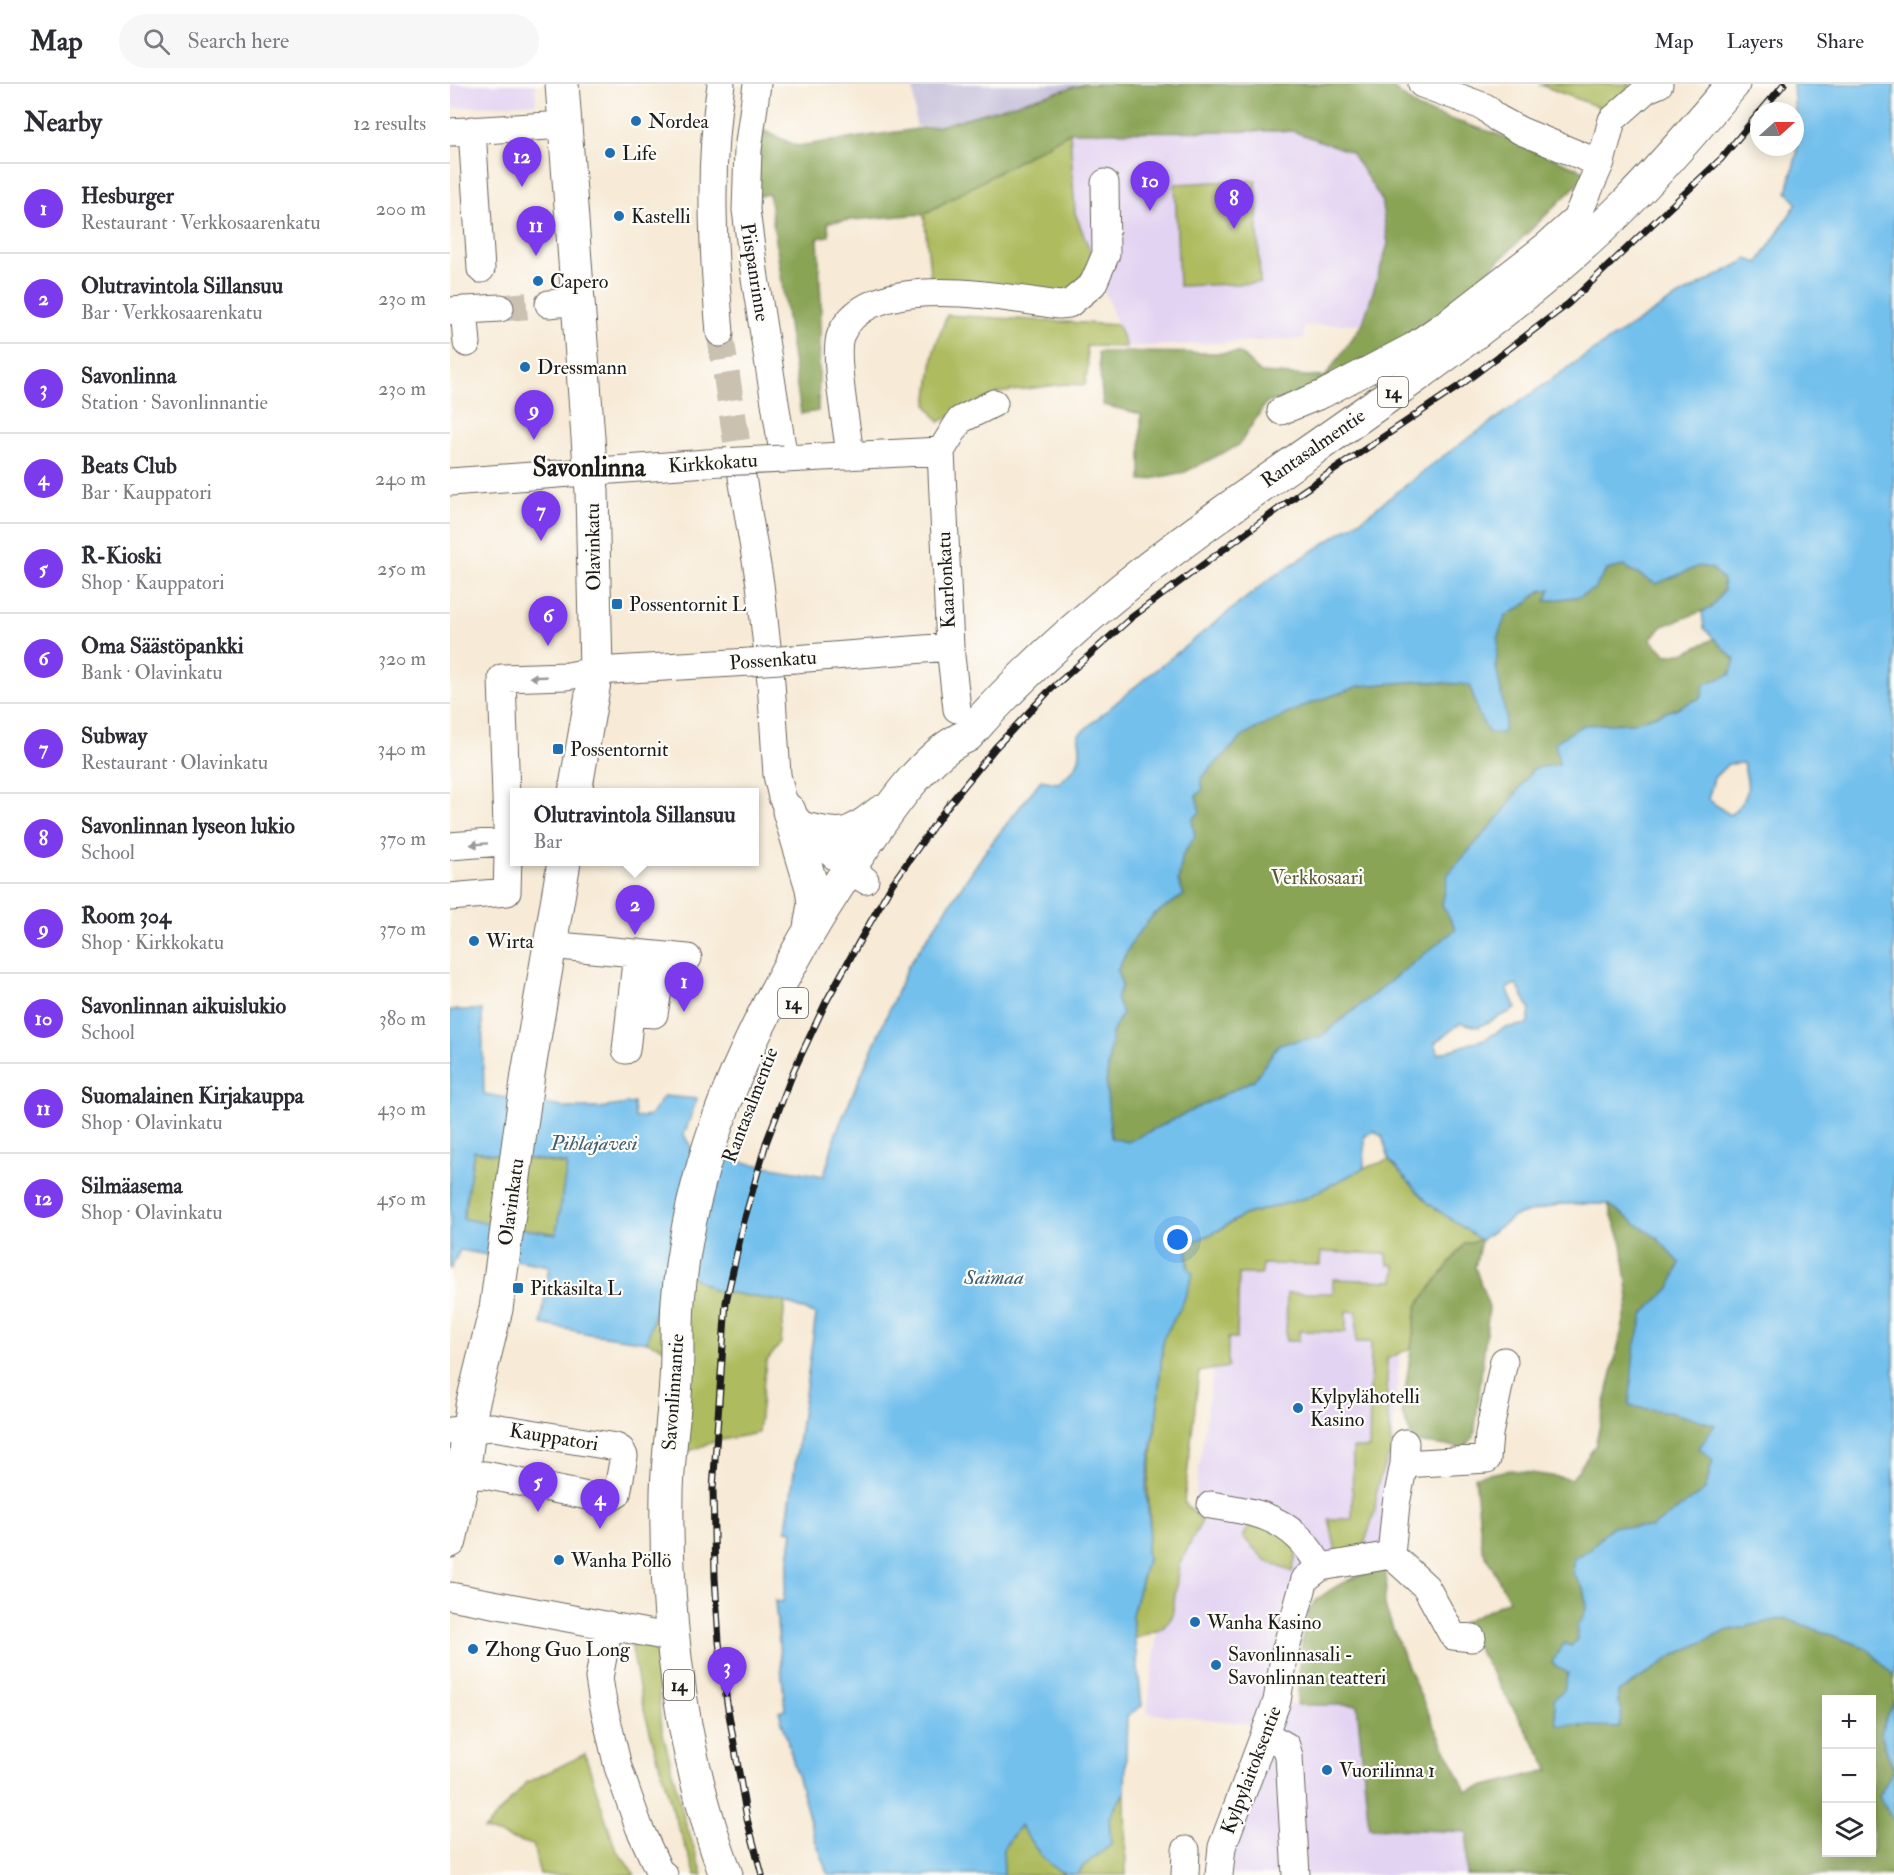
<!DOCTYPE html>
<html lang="en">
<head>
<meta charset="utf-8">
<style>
	body { margin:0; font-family:"IM FELL Double Pica",serif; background:#f7f7f7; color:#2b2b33 }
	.controls { position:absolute; right:18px; bottom:18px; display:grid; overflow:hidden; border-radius:0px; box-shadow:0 3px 15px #0003 }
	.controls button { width:54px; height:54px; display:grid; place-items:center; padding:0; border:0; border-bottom:2px solid #e1e1e2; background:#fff; color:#2b2b33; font:30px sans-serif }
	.compass { position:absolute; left:1300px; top:18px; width:54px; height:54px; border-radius:50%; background:#fff; box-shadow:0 3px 15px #0003; rotate:69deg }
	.you { position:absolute; left:728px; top:1156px; width:21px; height:21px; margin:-15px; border:4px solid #fff; border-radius:50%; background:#1a73e8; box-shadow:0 0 0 9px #1a73e833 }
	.badge { display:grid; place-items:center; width:39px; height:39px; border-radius:50%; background:#7c3aed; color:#fff; font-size:20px; font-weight:700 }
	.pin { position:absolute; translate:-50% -50px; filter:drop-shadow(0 2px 3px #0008) }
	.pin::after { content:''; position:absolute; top:32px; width:21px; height:18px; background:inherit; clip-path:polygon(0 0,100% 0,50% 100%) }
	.popup { position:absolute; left:60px; top:704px; width:249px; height:78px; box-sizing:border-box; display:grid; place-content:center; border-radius:0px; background:#fff; filter:drop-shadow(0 2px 4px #0005); font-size:20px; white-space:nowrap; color:#7c7c81 }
	.popup b { font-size:22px; color:#2b2b33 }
	.popup::after { content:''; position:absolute; left:50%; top:100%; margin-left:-12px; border:12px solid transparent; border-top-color:#fff }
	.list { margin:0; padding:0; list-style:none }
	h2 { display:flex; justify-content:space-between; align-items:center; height:78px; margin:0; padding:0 24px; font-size:26px }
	h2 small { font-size:20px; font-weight:400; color:#7c7c81 }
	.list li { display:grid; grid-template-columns:39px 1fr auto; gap:18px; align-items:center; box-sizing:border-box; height:90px; padding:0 24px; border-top:2px solid #e1e1e2 }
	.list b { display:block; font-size:22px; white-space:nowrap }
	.list p { margin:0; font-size:20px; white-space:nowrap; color:#7c7c81 }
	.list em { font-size:20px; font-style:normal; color:#7c7c81 }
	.icon { flex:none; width:33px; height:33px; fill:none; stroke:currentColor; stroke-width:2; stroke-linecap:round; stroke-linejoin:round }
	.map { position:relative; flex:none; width:1444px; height:1791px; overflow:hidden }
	header { display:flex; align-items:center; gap:36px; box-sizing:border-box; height:84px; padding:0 30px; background:#fff; border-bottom:2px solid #e1e1e2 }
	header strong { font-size:28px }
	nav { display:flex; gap:33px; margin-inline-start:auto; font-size:21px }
	.search { width:420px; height:54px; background:#f7f7f7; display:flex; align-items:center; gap:15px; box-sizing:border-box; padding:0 21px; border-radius:33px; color:#7c7c81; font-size:22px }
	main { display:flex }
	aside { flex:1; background:#fff }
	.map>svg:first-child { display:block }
	.built { fill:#e3d3f2 }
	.industrial { fill:#c6c0da }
	.green { fill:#aebc5f; stroke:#656c3e; stroke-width:1.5 }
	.forest { fill:#8aa456; stroke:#536039; stroke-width:1.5; fill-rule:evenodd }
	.water { fill:#73c0ed; stroke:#486e84; stroke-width:1.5; fill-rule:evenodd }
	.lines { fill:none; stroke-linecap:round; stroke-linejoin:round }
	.minor-tunnel { stroke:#cbc1b1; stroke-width:27; stroke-dasharray:27 14; stroke-linecap:butt }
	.minor-casing { stroke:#69645d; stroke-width:29 }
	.major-casing { stroke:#69645d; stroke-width:35 }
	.highway-casing { stroke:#69645d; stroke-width:35 }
	.minor { stroke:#fff; stroke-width:27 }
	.major { stroke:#fff; stroke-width:33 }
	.highway { stroke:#fff; stroke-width:33 }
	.rail-casing { stroke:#1c1c1c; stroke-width:7 }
	.rail { stroke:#fdfcf7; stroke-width:4.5; stroke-dasharray:14; stroke-linecap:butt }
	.minor-bridge-casing { stroke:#69645d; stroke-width:29; stroke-linecap:butt }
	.minor-bridge { stroke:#fff; stroke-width:27 }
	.oneway { fill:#999 }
	.poi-dot { fill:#1f6fb2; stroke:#fdfcf7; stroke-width:2 }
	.labels { text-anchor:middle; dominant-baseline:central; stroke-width:4.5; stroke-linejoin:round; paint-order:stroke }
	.shield { fill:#fdfcf7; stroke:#605f5e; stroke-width:1.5 }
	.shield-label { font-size:18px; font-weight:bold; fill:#1c1c1c }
	.poi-label { font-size:20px; fill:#1c1c1c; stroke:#fdfcf7; text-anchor:start }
	.street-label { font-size:20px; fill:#1c1c1c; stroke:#fdfcf7 }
	.park-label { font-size:20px; fill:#565c37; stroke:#fdfcf7 }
	.water-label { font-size:21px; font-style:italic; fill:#3f5e70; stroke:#fdfcf7 }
	.district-label { font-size:26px; font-weight:bold; fill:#1c1c1c; stroke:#fdfcf7 }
</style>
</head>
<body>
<header>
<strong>Map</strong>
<div class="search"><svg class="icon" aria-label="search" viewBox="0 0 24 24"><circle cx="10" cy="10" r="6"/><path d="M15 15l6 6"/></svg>Search here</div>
<nav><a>Map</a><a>Layers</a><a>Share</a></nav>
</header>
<main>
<aside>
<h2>Nearby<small>12 results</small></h2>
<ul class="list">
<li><span class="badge">1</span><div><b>Hesburger</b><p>Restaurant · Verkkosaarenkatu</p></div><em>200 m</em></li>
<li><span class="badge">2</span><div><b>Olutravintola Sillansuu</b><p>Bar · Verkkosaarenkatu</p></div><em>230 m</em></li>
<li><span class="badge">3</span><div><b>Savonlinna</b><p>Station · Savonlinnantie</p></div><em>230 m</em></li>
<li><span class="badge">4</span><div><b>Beats Club</b><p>Bar · Kauppatori</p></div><em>240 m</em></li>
<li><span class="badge">5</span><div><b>R-Kioski</b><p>Shop · Kauppatori</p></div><em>250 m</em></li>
<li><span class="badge">6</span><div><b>Oma Säästöpankki</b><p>Bank · Olavinkatu</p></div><em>320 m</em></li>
<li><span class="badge">7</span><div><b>Subway</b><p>Restaurant · Olavinkatu</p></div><em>340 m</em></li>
<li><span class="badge">8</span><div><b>Savonlinnan lyseon lukio</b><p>School</p></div><em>370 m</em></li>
<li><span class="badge">9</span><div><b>Room 304</b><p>Shop · Kirkkokatu</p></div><em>370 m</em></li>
<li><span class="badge">10</span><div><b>Savonlinnan aikuislukio</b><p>School</p></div><em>380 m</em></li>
<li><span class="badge">11</span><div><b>Suomalainen Kirjakauppa</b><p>Shop · Olavinkatu</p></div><em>430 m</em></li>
<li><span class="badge">12</span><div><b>Silmäasema</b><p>Shop · Olavinkatu</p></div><em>450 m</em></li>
</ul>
</aside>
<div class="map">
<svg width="1444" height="1791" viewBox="0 0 1444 1791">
	<rect width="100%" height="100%" fill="#fdfcf7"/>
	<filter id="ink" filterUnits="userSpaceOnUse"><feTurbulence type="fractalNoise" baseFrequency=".0167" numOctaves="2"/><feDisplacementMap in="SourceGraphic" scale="12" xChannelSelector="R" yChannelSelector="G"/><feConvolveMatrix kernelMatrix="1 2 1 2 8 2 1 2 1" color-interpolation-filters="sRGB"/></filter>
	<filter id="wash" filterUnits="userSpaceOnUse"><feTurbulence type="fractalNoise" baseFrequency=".008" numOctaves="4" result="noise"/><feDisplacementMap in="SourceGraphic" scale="24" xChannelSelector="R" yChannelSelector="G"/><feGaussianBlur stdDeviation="1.35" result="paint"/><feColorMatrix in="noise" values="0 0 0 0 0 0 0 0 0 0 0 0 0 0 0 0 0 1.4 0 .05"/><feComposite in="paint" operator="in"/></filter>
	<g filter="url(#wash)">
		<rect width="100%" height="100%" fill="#f7ead6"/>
		<path class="built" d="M0 0H85L86 19 0 24Z
			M842 47 901 68 931 115 939 160 913 239 854 242V255L676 263 625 129 620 49Z
			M960 1158 933 1462 857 1477 811 1641 697 1629 717 1475 743 1428 777 1186 840 1164Z
			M827 1617 847 1621H907L919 1744 1017 1748 1016 1791H769Z"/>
		<path class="industrial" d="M463 0H634L490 42 466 43Z"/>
		<path class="green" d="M1088 0H1181L1159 27Z
			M620 48 625 129 645 179 614 215 481 198 474 130Z
			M806 96 810 199 729 202 725 100Z
			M497 231 668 241 676 263 636 262 638 283 635 301 614 300 548 309 489 338 477 321 484 266Z
			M24 1067 117 1081 106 1150 13 1135Z
			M939 1076 979 1120 1031 1156 1015 1159 967 1222 961 1264 937 1275V1325L942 1365 933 1385 927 1403 925 1427 912 1467 887 1472 879 1435H902L903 1364H919L921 1258H906L907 1228 896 1227V1248L849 1247V1257H836L837 1209H883V1195L944 1197 945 1181H938L937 1170 871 1168 870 1181 812 1180V1190H789L787 1254H778V1283L749 1288 734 1418 752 1437 729 1481 722 1533 712 1545 684 1555 682 1531 697 1476 696 1464 700 1444 698 1402 707 1330 713 1255 733 1219 738 1183 737 1160 764 1149 794 1131 856 1114 914 1084Z
			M217 1177 263 1206 335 1218 331 1259 316 1278 308 1349 266 1357 224 1373 216 1265 197 1258Z
			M807 1429 850 1454 842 1488 816 1477 793 1453Z
			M180 1554 207 1559 210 1637 234 1734 253 1791H246L225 1734 192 1619Z
			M135 1670 165 1764 185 1791H90L83 1761 34 1746 76 1699Z
			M675 1707 676 1791H627L633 1782 661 1761 659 1734Z
			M570 1741 592 1773 615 1791H554L553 1765Z"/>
		<path class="forest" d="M634 0H938L969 25 1047 50 1139 89 984 240 861 309 816 319 789 361 735 388 691 397V330L653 321 648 268 790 269 811 289 875 293 913 239 938 160 931 115 901 68 842 47 620 48 474 130 378 138 379 152 368 154 371 219 368 327 351 330 319 110 306 112 310 45 347 62 489 42Z
			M1174 482 1206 500 1249 482 1263 485 1273 496 1274 506 1261 524 1213 542 1200 555 1217 571 1237 568 1265 554 1285 577 1280 591 1255 600 1252 613 1228 624 1183 639 1133 641 1109 680 1083 685 1052 730 1007 845 870 953 829 960 804 996 678 1058 661 1054 656 1000 662 949 672 929 666 915 672 901 667 887 683 856 703 831 734 811 728 797 733 770 745 752 742 736 751 694 795 650 856 621 909 602 970 597 1020 601 1029 632 1056 634C1050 604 1037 562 1055 534 1059 528 1069 525 1074 521 1084 513 1089 507 1101 504L1096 517 1131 512 1144 505 1157 486Z
			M1158 1120 1207 1154 1230 1179 1220 1204 1194 1229 1179 1321 1219 1328 1265 1341 1263 1376 1255 1406 1201 1444 1162 1442 1140 1465 1123 1475V1489L1133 1504 1137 1522 1127 1556 1106 1583 1118 1588 1114 1605 1130 1643 1147 1641 1169 1643 1168 1608 1178 1603 1223 1572 1276 1547 1335 1534 1417 1564 1444 1592V1618L1430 1648 1443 1685 1429 1713 1444 1737V1791H1016L1017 1748 919 1744 907 1621H847C849 1599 850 1535 863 1520 880 1502 906 1493 928 1483L934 1485C941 1501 931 1513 936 1525 957 1588 987 1647 1016 1707L1099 1686 1095 1677 1012 1539 1059 1516 1032 1464 1025 1392 1061 1386 1122 1395 1145 1362 1179 1215 1172 1160ZM1376 1616H1422V1768H1376Z
			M1031 1156 1025 1183 1039 1224 1024 1353 1014 1364 964 1358 952 1330 967 1222 1015 1159Z"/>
		<path class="water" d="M1343 0H1444V1592L1417 1564 1334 1534 1276 1547 1223 1572 1177 1603 1168 1608V1618L1172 1626 1169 1643 1107 1641 1104 1615 1114 1605 1118 1589 1106 1583 1102 1578 1114 1559 1121 1562 1127 1556V1540L1131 1537 1137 1522 1133 1504 1123 1489V1475L1140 1465 1162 1442 1201 1444 1255 1406 1263 1376 1249 1364 1265 1341 1219 1328 1179 1322 1184 1267 1194 1229 1220 1204 1230 1179 1207 1154 1158 1120H1111L1065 1132 1031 1156 979 1120 939 1076 932 1052 923 1047 915 1052 914 1084 856 1114 794 1131 764 1149 737 1160 738 1183 743 1190 733 1219 713 1255 707 1330 696 1403 700 1444 696 1464 697 1476 682 1531 692 1622 677 1632 675 1707 659 1734 661 1761 633 1782 627 1791C599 1791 584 1762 570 1741L553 1765 554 1791H379L366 1758 329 1627 335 1625 325 1517 333 1518 343 1447 336 1446 366 1231 335 1218 263 1206 217 1177 197 1258 140 1250 91 1240 99 1182 10 1166 0 1186V926H32L34 1010 118 1024H149L184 1019 185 1034 200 1032 214 1012 247 1015 234 1051 245 1070 374 1092 386 1049 458 882 537 765 591 696 608 699C628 684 634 675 628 651L693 596 821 494 912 435 992 373 1133 273 1220 217 1298 175 1308 179 1347 119 1337 108 1347 69ZM1174 482 1206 500 1249 482 1263 485 1273 496 1274 506 1261 524 1252 528 1254 544 1285 576 1280 591 1254 600 1252 613 1228 624 1183 639 1133 641 1105 658 1109 680 1083 685 1052 730 998 790 992 821 1006 845 870 953 829 960 804 996 678 1058 661 1054 656 1000 662 949 672 929 666 915 672 901 667 887 683 856 703 831 734 811 728 797 733 770 745 752 742 736 750 728 746 712 753 705 751 694 795 650 856 621 909 602 970 597 1020 601 1029 632 1039 649H1053L1056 634 1046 582 1049 549 1056 532 1073 522 1090 507 1101 505 1095 517 1131 512 1144 505 1157 486ZM1293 679C1300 706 1301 712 1280 731L1258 715 1264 694 1278 680ZM1066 900 1080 925 1078 940 1054 944 1037 954 989 970 985 959 1011 939 1028 943 1066 925 1057 904ZM24 1067 117 1080 106 1150 13 1135Z
			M1444 1618V1737L1429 1713 1443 1685 1430 1648Z"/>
	</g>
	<g filter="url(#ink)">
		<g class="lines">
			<path class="minor-tunnel" d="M50 224 99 220
				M270 249 292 393"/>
			<g class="minor-casing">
				<path id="minor" d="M307 0 298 66 296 126 305 194 334 375 491 367
					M972 0 1035 23 1047 34 1071 47 1144 77
					M22 46 31 185
					M0 48 115 41
					M99 220 128 217
					M14 226 17 259
					M0 227 50 224
					M270 249C263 165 258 83 271 0
					M831 327 873 310 962 263 1001 236 1096 162 1126 135 1151 78 1162 36 1197 5 1209 0
					M400 372C398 348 382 269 391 250 420 185 554 214 609 221L619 220 643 200 656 170 655 99
					M292 393 310 500 321 598 327 691 332 713 339 727 367 758 415 796
					M0 398 270 378
					M344 575 500 563
					M507 625 500 563 491 367 510 336 544 319
					M0 762 65 757
					M0 813 57 808 58 772 52 594 117 592 146 587 300 578
					M99 861 238 874
					M180 928 204 930 214 872
					M176 966 187 869
					M0 1347 43 1343 166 1363 171 1366 174 1372 167 1410 157 1416 35 1391 0 1392
					M954 1380 1037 1375 1039 1350 1054 1277
					M761 1421C795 1427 821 1428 848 1453 857 1461 864 1473 871 1483
					M941 1471 976 1503 1003 1552 1022 1554
					M941 1471 946 1420 954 1380 955 1359
					M0 1512 208 1551
					M159 1541 149 1594 153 1619 168 1683 189 1743 209 1787 214 1791
					M813 1654 827 1657 836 1662 839 1672 846 1791
					M735 1791 736 1766
					M769 1791 772 1763 827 1617 835 1568 855 1495 871 1483 941 1471"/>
			</g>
			<g class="major-casing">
				<path id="major" d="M112 0 142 408 146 587 125 708
					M0 1457 13 1392 22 1322 46 1225 78 990 114 778"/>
			</g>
			<g class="highway-casing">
				<path id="highway" d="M339 727 362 804 364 820 360 844
					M355 745C395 754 398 754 431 728
					M276 1791C231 1670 215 1537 217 1408 218 1371 224 1334 226 1297 228 1270 226 1243 228 1217 233 1159 247 1097 266 1042 298 953 344 868 396 789 424 748 471 670 517 652 642 508 803 410 955 300 1029 247 1110 186 1175 121 1213 83 1248 41 1283 0"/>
			</g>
			<use href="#minor" class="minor"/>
			<use href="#major" class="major"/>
			<use href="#highway" class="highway"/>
			<g class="rail-casing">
				<path id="rail" d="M1311 27 1334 0
					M312 1791 297 1735 277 1619 269 1558 265 1493 263 1405 276 1218 294 1137 316 1059 344 986 376 918 409 858 442 800 497 723 545 664 598 608 682 533 850 409 1012 300 1118 220 1271 75 1309 29"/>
			</g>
			<use href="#rail" class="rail"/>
			<g class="minor-bridge-casing">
				<path id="minor-bridge" d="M270 378 334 375
					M300 578 344 575"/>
			</g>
			<use href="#minor-bridge" class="minor-bridge"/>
		</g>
		<defs><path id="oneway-solid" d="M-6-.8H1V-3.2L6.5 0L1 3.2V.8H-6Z" transform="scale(1.5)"/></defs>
		<g class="oneway">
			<use href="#oneway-solid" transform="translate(88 593) rotate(178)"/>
			<use href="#oneway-solid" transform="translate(29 760) rotate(176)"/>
		</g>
	</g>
	<g class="poi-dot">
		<circle cx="186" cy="37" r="6"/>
		<circle cx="160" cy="69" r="6"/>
		<circle cx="169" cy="132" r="6"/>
		<circle cx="88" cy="197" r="6"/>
		<circle cx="75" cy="283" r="6"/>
		<rect x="161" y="514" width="12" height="12" rx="3"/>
		<rect x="102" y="659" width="12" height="12" rx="3"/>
		<circle cx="24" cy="857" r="6"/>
		<rect x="62" y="1198" width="12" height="12" rx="3"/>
		<circle cx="848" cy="1324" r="6"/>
		<circle cx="109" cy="1476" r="6"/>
		<circle cx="745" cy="1538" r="6"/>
		<circle cx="23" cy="1565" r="6"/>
		<circle cx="766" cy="1581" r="6"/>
		<circle cx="877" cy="1686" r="6"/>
	</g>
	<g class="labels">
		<g class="shield">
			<rect x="928" y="293" width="30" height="30" rx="4.5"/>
			<rect x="328" y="904" width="30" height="30" rx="4.5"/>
			<rect x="214" y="1586" width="30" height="30" rx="4.5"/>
		</g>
		<g class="shield-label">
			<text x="943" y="308">14</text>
			<text x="343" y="919">14</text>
			<text x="229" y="1601">14</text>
		</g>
		<g class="poi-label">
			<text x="198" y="37">Nordea</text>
			<text x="172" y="69">Life</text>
			<text x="181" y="132">Kastelli</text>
			<text x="100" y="197">Capero</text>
			<text x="87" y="283">Dressmann</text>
			<text x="179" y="520">Possentornit L</text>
			<text x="120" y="665">Possentornit</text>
			<text x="36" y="857">Wirta</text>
			<text x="80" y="1204">Pitkäsilta L</text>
			<text x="860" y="1312">Kylpylähotelli<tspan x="860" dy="23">Kasino</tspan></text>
			<text x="121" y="1476">Wanha Pöllö</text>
			<text x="757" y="1538">Wanha Kasino</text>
			<text x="35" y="1565">Zhong Guo Long</text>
			<text x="778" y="1570">Savonlinnasali -<tspan x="778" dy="23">Savonlinnan teatteri</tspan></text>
			<text x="889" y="1686">Vuorilinna 1</text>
		</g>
		<g class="street-label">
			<text transform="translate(305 188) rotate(81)">Piispanrinne</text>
			<text transform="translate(863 364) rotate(-35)">Rantasalmentie</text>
			<text transform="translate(263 379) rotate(-4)">Kirkkokatu</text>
			<text transform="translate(143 463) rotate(-91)">Olavinkatu</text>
			<text transform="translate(496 496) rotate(-93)">Kaarlonkatu</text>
			<text transform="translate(323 576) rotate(-4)">Possenkatu</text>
			<text transform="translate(300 1021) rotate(-69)">Rantasalmentie</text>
			<text transform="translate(61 1118) rotate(-82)">Olavinkatu</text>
			<text transform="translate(223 1308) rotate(-86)">Savonlinnantie</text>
			<text transform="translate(104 1353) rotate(9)">Kauppatori</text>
			<text transform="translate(801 1686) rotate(-69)">Kylpylaitoksentie</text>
		</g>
		<g class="park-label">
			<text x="867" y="793">Verkkosaari</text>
		</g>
		<g class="water-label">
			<text x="144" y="1059">Pihlajavesi</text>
			<text x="544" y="1193">Saimaa</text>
		</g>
		<g class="district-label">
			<text x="139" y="384">Savonlinna</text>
		</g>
	</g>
</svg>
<div class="controls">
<button>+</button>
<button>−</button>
<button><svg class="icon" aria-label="layers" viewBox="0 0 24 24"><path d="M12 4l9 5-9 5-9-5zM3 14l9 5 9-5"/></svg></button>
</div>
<svg class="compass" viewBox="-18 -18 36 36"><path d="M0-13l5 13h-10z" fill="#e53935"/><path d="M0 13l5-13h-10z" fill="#7c7c81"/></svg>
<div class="you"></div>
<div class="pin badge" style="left:234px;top:928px">1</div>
<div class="pin badge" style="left:185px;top:851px">2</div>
<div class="popup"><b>Olutravintola Sillansuu</b>Bar</div>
<div class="pin badge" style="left:277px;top:1613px">3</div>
<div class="pin badge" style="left:150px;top:1445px">4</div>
<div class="pin badge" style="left:88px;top:1428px">5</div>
<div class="pin badge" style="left:98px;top:562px">6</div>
<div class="pin badge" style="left:91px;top:457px">7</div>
<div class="pin badge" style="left:784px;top:145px">8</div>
<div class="pin badge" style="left:84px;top:356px">9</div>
<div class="pin badge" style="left:700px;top:127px">10</div>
<div class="pin badge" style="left:86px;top:172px">11</div>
<div class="pin badge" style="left:72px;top:103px">12</div>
</div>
</main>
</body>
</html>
